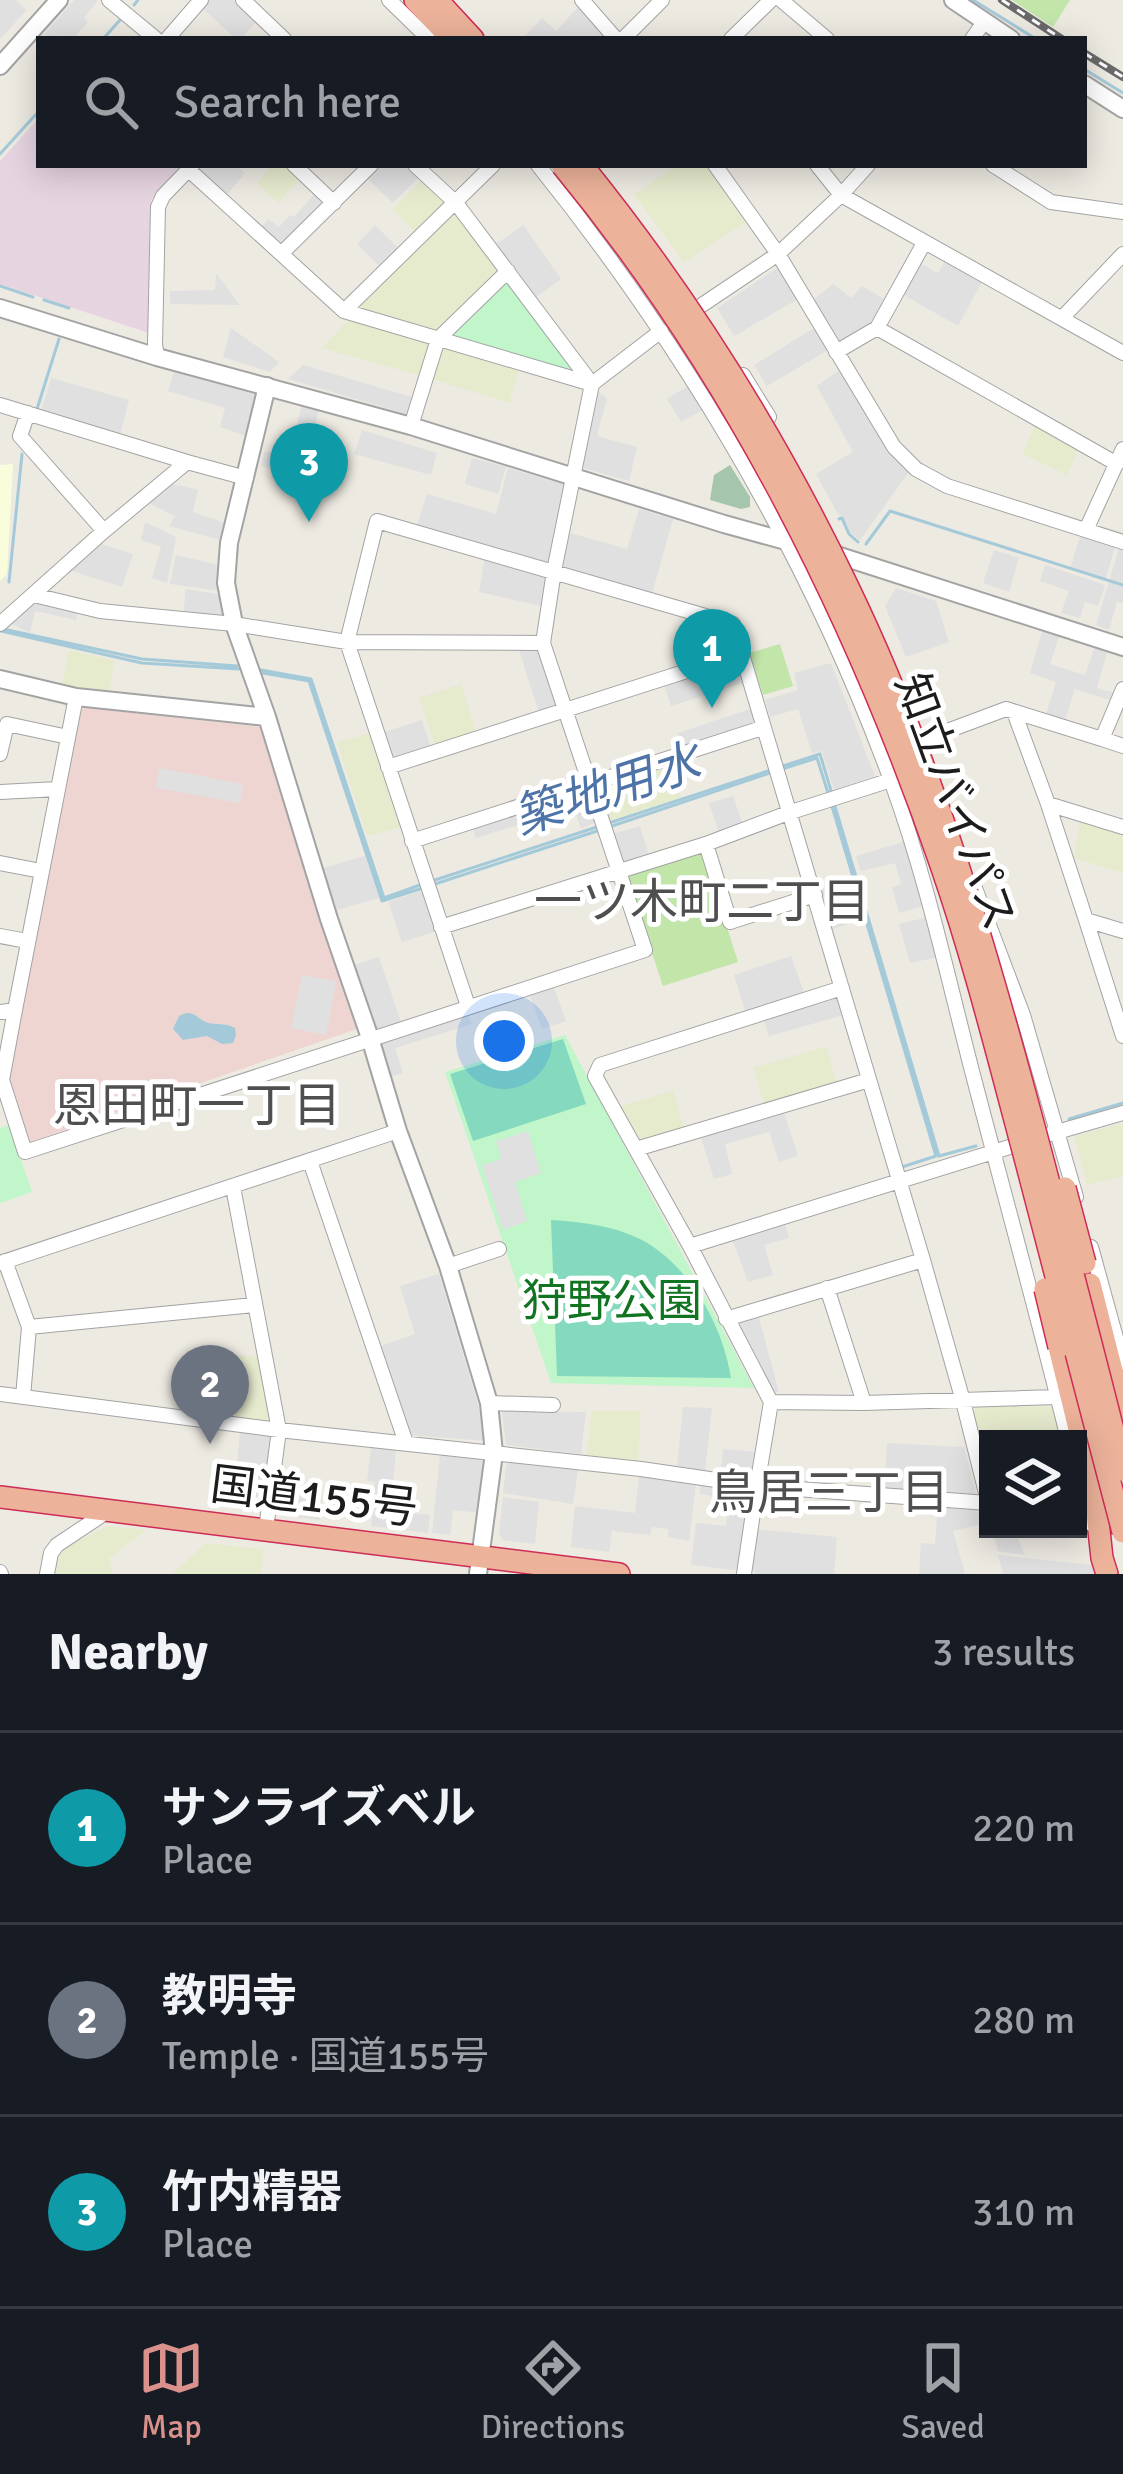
<!DOCTYPE html>
<html lang="en">
<head>
<meta charset="utf-8">
<style>
	body { margin:0; font-family:Signika,"Noto Sans JP",sans-serif; background:#20242c; color:#f1f3f6 }
	.controls { position:absolute; right:36px; bottom:36px; display:grid; overflow:hidden; border-radius:0px; box-shadow:0 6px 30px #0003 }
	.controls button { width:108px; height:108px; display:grid; place-items:center; padding:0; border:0; border-bottom:3px solid #363941; background:#171b24; color:#f1f3f6; font:60px sans-serif }
	.you { position:absolute; left:504px; top:1041px; width:42px; height:42px; margin:-30px; border:9px solid #fff; border-radius:50%; background:#1a73e8; box-shadow:0 0 0 18px #1a73e833 }
	.badge { display:grid; place-items:center; width:78px; height:78px; border-radius:50%; background:#da918c; color:#fff; font-size:39px; font-weight:700 }
	.pin { position:absolute; translate:-50% -99px; filter:drop-shadow(0 3px 6px #0008) }
	.pin::after { content:''; position:absolute; top:63px; width:42px; height:36px; background:inherit; clip-path:polygon(0 0,100% 0,50% 100%) }
	.list { margin:0; padding:0; list-style:none }
	h2 { display:flex; justify-content:space-between; align-items:center; height:156px; margin:0; padding:0 48px; font-size:51px }
	h2 small { font-size:39px; font-weight:400; color:#9ea1a6 }
	.list li { display:grid; grid-template-columns:78px 1fr auto; gap:36px; align-items:center; box-sizing:border-box; height:192px; padding:0 48px; border-top:3px solid #363941 }
	.list b { display:block; font-size:45px; white-space:nowrap }
	.list p { margin:0; font-size:39px; white-space:nowrap; color:#9ea1a6 }
	.list em { font-size:39px; font-style:normal; color:#9ea1a6 }
	.icon { flex:none; width:66px; height:66px; fill:none; stroke:currentColor; stroke-width:2; stroke-linecap:round; stroke-linejoin:round }
	.map { position:relative; flex:none; width:1123px; height:1574px; overflow:hidden }
	.search { position:absolute; background:#171b24; box-shadow:0 6px 30px #0003; left:36px; right:36px; top:36px; height:132px; display:flex; align-items:center; gap:30px; box-sizing:border-box; padding:0 42px; border-radius:0px; color:#9ea1a6; font-size:45px }
	.sheet { height:732px; background:#171b24 }
	nav { display:flex; justify-content:space-around; align-items:center; box-sizing:border-box; height:168px; border-top:3px solid #363941; background:#171b24; font-size:33px; color:#9ea1a6 }
	nav a { display:grid; justify-items:center; gap:6px }
	nav .on { color:#da918c }
	.map>svg:first-child { display:block }
	.commercial { fill:#eed5d2 }
	.industrial { fill:#e6d5e1 }
	.education { fill:#fafddb }
	.farmland { fill:#e7ebce }
	.grass { fill:#c2e5aa }
	.cemetery { fill:#a5c5ac }
	.park { fill:#c0f6c9 }
	.pitch { fill:#84d9bf }
	.parking { fill:#e0e0e0 }
	.water { fill:#a4c9d9 }
	.lines { fill:none; stroke-linecap:round; stroke-linejoin:round }
	.stream { stroke:#a4c9d9; stroke-width:3 }
	.minor-casing { stroke:#a3a3a3; stroke-width:16 }
	.tertiary-casing { stroke:#a3a3a3; stroke-width:20 }
	.trunk-casing { stroke:#ce2c56; stroke-width:24 }
	.minor { stroke:#fff; stroke-width:14 }
	.tertiary { stroke:#fff; stroke-width:16 }
	.trunk { stroke:#ecb29a; stroke-width:21 }
	.rail-casing { stroke:#6a6a6a; stroke-width:8 }
	.rail { stroke:#fff; stroke-width:3; stroke-dasharray:9; stroke-linecap:butt }
	.trunk-bridge-casing { stroke:#ce2c56; stroke-width:24; stroke-linecap:butt }
	.trunk-bridge { stroke:#ecb29a; stroke-width:21 }
	.labels { text-anchor:middle; dominant-baseline:central; stroke-width:10; stroke-linejoin:round; paint-order:stroke }
	.street-label { font-size:45px; fill:#1c1c1c; stroke:#fff }
	.park-label { font-size:45px; fill:#107421; stroke:#fff }
	.water-label { font-size:48px; font-style:italic; fill:#4e73a7; stroke:#fff }
	.neighbourhood-label { font-size:48px; fill:#4f4f4f; stroke:#fff }
</style>
</head>
<body>
<div class="map">
<svg width="1123" height="1574" viewBox="0 0 1123 1574">
	<rect width="100%" height="100%" fill="#edeae2"/>
	<path class="commercial" d="M79 707 260 727 357 1029 30 1142 9 1080Z"/>
	<path class="industrial" d="M39 118V165H182L151 200 155 335 0 284V161Z"/>
	<path class="education" d="M13 464 7 574 0 581V465Z"/>
	<path class="farmland" d="M272 165H284L299 179 278 203 257 183Z
		M676 165H705L746 222 684 262 634 195Z
		M423 179 448 204 418 234 392 210Z
		M455 210 501 272 439 332 357 310Z
		M348 320 431 344 421 376 322 348Z
		M442 346 519 369 509 403 432 379Z
		M1035 425 1078 449 1067 475 1022 454Z
		M69 650 114 660 109 695 61 687Z
		M461 684 477 733 435 746 419 698Z
		M371 733 402 827 367 836 337 742Z
		M670 767 681 798 609 821 598 789Z
		M1080 820 1123 833V873L1074 858Z
		M826 1046 838 1086 765 1107 753 1068Z
		M673 1091 685 1131 638 1144 618 1107Z
		M1123 1123V1176L1087 1185 1074 1136Z
		M186 1350 261 1357 273 1422 270 1424 179 1412Z
		M1049 1406 1053 1410 1062 1439H1021L1017 1429 980 1438 973 1411 977 1407Z
		M592 1411H641L638 1462 586 1455Z
		M107 1526 147 1530 109 1558 113 1574H54L55 1560 66 1547Z
		M206 1543 264 1549 261 1574H172Z"/>
	<path class="grass" d="M1012 0H1070L1053 27Z
		M780 644 793 686 763 695 749 653Z
		M703 851 738 962 663 986 626 876Z"/>
	<path class="cemetery" d="M730 465 750 497V507L741 509 710 500 714 475Z"/>
	<path class="park" d="M506 279 573 367 570 372 451 337V331Z
		M565 1035 754 1388 551 1383 445 1072Z
		M9 1125 32 1192 0 1203V1128Z"/>
	<path class="pitch" d="M563 1039 586 1104 473 1141 450 1074Z
		M551 1220C582 1222 615 1226 642 1240 690 1266 723 1326 731 1378L557 1376Z"/>
	<path class="parking" d="M0 0H16L27 10 0 39Z
		M74 0H98L84 18 88 22 73 39H40Z
		M208 0H233L256 22 241 39H236L201 7Z
		M580 5 610 39H522L542 18 556 31Z
		M199 165H236L245 173 225 197 195 170Z
		M381 165H407L420 176 393 203 367 178Z
		M316 192 328 203 282 247 260 228 268 219 279 227 290 215 294 217Z
		M375 225 402 252 383 270 357 244Z
		M523 225 561 279 535 298 495 245Z
		M944 262 982 282 958 326 902 294 919 263 938 273Z
		M778 267 798 299 734 336 717 308Z
		M216 273 240 305 170 304V291L215 290Z
		M833 284 851 298 862 286 886 300 873 324 842 345 814 299Z
		M816 327 830 349 767 386 754 365Z
		M231 328 279 362 270 372 223 357Z
		M303 365 415 398 411 415 288 379Z
		M841 369 886 446 909 472 860 540 851 533 842 515 839 516 816 474 853 452 817 386Z
		M174 371 257 395 246 436 220 427 225 408 168 391Z
		M51 378 129 400 120 435 41 411Z
		M691 384 706 408 681 422 667 399Z
		M597 391 607 398 597 436 637 447 629 481 583 468Z
		M302 405 319 409 303 476 261 466 264 451 289 457Z
		M362 430 437 453 431 475 354 454Z
		M472 458 506 467 498 494 465 484Z
		M508 468 569 486 550 564 417 525 427 494 496 514Z
		M168 483 198 490 193 512 225 523 221 540 169 526 175 516 145 501Z
		M639 509 673 519 652 594 562 567 570 533 627 549Z
		M145 522 176 537 167 583 152 578 161 547 141 540Z
		M1080 536 1115 547 1105 581 1070 569Z
		M98 543 133 554 122 587 69 570Z
		M1119 548 1123 550V603L1117 602 1109 630 1096 625Z
		M994 550 1019 558 1009 592 983 583Z
		M176 555 219 565 222 591 170 584Z
		M485 557 549 575 541 606 479 592Z
		M1045 565 1105 585 1098 606 1085 602 1080 618 1061 613 1069 591 1040 581Z
		M896 588 936 601 949 642 906 657 885 606Z
		M186 589 223 595 227 617 183 616Z
		M35 600 77 613 76 620 35 611 30 633 10 623Z
		M1043 629 1060 634 1050 664 1085 675 1095 646 1108 649 1097 688 1118 694 1115 702 1075 689 1064 723 1045 717 1056 682 1030 673Z
		M518 647 539 648 560 708 539 713Z
		M735 659 743 683 671 706 663 683Z
		M831 663 875 776 834 790 822 751 812 753 798 709 770 717 765 700 798 690 794 673Z
		M753 708 760 729 686 753 678 733Z
		M422 720 431 748 392 759 384 732Z
		M159 768 243 784 240 803 156 788Z
		M589 793 596 822 581 829 574 808 476 838 473 828Z
		M733 796 744 828 720 835 709 803Z
		M640 826 649 856 622 864 612 834Z
		M907 841 927 905 899 913 892 887 901 884 895 863 861 871 856 856Z
		M365 856 379 898 337 910 323 868Z
		M848 876 862 920 832 929 819 884Z
		M423 890 437 931 402 942 388 902Z
		M928 917 938 957 910 963 899 924Z
		M791 956 805 995 746 1014 734 975Z
		M379 957 401 1022 376 1030 354 965Z
		M302 975 336 981 326 1035 291 1028Z
		M553 985 566 1021 542 1029 529 992Z
		M837 994 844 1015 769 1036 763 1018Z
		M467 1011 472 1024 395 1048 403 1073 390 1077 378 1039Z
		M784 1113 798 1156 779 1162 769 1132 725 1144 732 1174 714 1179 701 1138Z
		M528 1131 541 1173 515 1182 527 1221 503 1230 482 1165 501 1159 496 1141Z
		M785 1224 789 1238 764 1245 773 1275 748 1282 732 1239Z
		M439 1274 488 1438 487 1441 409 1435 378 1347 415 1334 400 1286Z
		M758 1314 779 1392 772 1393 733 1322Z
		M683 1407 712 1408 705 1471 677 1467Z
		M502 1411 586 1412 581 1454 506 1445Z
		M240 1432 271 1436 263 1512 232 1508Z
		M887 1443 964 1447 976 1494 884 1489Z
		M371 1446 396 1449 391 1510 430 1515 428 1533 371 1526 375 1482 367 1481Z
		M723 1449 758 1452 754 1476 721 1472Z
		M440 1454 486 1457 481 1513 453 1510 450 1535 432 1533Z
		M512 1461 578 1470 573 1504 503 1493 506 1466Z
		M278 1473 286 1474 285 1494 322 1499 320 1520 272 1514Z
		M639 1476 696 1483 689 1541 668 1537V1529L652 1527 650 1535 612 1531 609 1552 571 1547 575 1506 635 1513Z
		M700 1484 750 1490 739 1566 734 1570 691 1565 696 1523 726 1526 729 1499 700 1494Z
		M503 1497 539 1502 535 1544 503 1540 499 1534Z
		M938 1503 980 1507 983 1524 953 1531 965 1574H919L921 1543 935 1544Z
		M755 1529 837 1537 834 1574H756L751 1568Z
		M992 1529H1021L1015 1532 1025 1555 998 1551Z
		M998 1555 1092 1565 1094 1574H1003Z"/>
	<path class="water" d="M186 1013C196 1013 197 1018 206 1022 216 1026 225 1022 235 1028L236 1035 233 1043 222 1044 207 1036 183 1040 173 1029 179 1016Z"/>
	<g class="lines">
		<path class="stream" d="M973 0 1036 39
			M134 5 138 0
			M103 39 120 20
			M1084 69 1123 93
			M0 154 39 111
			M0 286 33 297
			M44 300 69 308
			M37 409 59 339
			M839 519 842 518 849 534 858 542
			M866 544 890 511 1123 585
			M9 582 22 454
			M3 629 142 659 237 666
			M1 631 142 663 239 669
			M261 670 311 679 384 898 420 885
			M263 673 309 681 382 901 426 887
			M783 766 820 754 832 794
			M782 769 817 758 828 793
			M831 803 936 1156 902 1167
			M834 803 939 1156 976 1146
			M606 824 774 769
			M612 826 773 772
			M435 880 597 827
			M435 884 597 831
			M1069 1119 1123 1103"/>
		<g class="minor-casing">
			<path id="minor" d="M109 0 156 39
				M243 0 284 39
				M389 0 429 39
				M582 0 616 39
				M781 0 827 39
				M167 39 201 0
				M623 39 662 0
				M731 39 771 0
				M972 39 984 22
				M294 165 334 203
				M415 165 456 203 592 384
				M538 165C688 352 810 558 892 783 926 877 947 974 972 1071 1004 1194 1038 1316 1068 1439
				M715 165 778 254 841 195 868 165
				M817 165 841 195 1123 353
				M993 165 1051 202 1123 212
				M189 170 344 311 592 384
				M282 253 371 165
				M699 307 778 254 894 447 916 469 947 486 1123 542
				M344 311 493 165
				M1062 318 1123 254
				M877 328 1117 464
				M836 352 877 328 924 243
				M157 357 155 344 158 207 163 196 192 166
				M743 375 769 417
				M0 405 187 462
				M28 413 20 436 104 531
				M411 426 438 339 508 271
				M1086 530 1123 449
				M34 595 100 611 234 624 347 642 543 643 554 571 592 384 661 331
				M0 624 104 531 187 462 246 478
				M1014 712 1048 804 1086 920 1123 931
				M1102 739 1123 746
				M923 740 1006 709 1102 739 1123 689
				M0 754 7 724 68 737
				M388 767 743 653
				M0 792 58 789
				M1048 804 1123 827
				M412 841 762 728
				M706 844 730 922 815 895
				M0 863 41 871
				M975 888 1023 1015 1076 1197
				M1086 920 1123 1036
				M441 927 706 844 788 813 891 780
				M0 936 27 941
				M468 1006 347 642 377 521 733 624 923 1260 726 1319
				M15 1010 76 697
				M0 1012 15 1010 2 1080 25 1152 645 950 543 643
				M1050 1134 1123 1113
				M636 1149 869 1080
				M310 1161 406 1443
				M233 1187 279 1430 266 1529
				M690 1246 1029 1141
				M1091 1247 1123 1363
				M923 1260 963 1401 988 1501
				M5 1261 29 1327 23 1397
				M0 1263 398 1131
				M448 1266 499 1249
				M29 1327 254 1305
				M0 1394 279 1430 641 1469 757 1486 771 1402 864 1403 827 1288
				M771 1402 690 1246 595 1076 600 1065 842 988
				M489 1403 553 1405
				M864 1403 1057 1397
				M1078 1478 1091 1524
				M0 1572 1 1574
				M47 1574 51 1553 57 1545 108 1511
				M744 1574 757 1486 988 1503"/>
		</g>
		<g class="tertiary-casing">
			<path id="tertiary" d="M953 0 1011 39
				M0 66 59 0
				M1084 84 1123 109
				M0 308 157 357 411 426 724 524 840 556 1123 647
				M267 386 229 543 226 583 234 624 267 717 329 919 370 1038 398 1131 448 1266 489 1403 494 1453 478 1574
				M0 679 76 697 267 717"/>
		</g>
		<g class="trunk-casing">
			<path id="trunk" d="M415 0 452 39
				M437 0 473 39
				M1090 1284 1123 1414
				M1059 1347 1095 1494 1102 1558 1107 1574
				M0 1497 619 1574"/>
		</g>
		<use href="#minor" class="minor"/>
		<use href="#tertiary" class="tertiary"/>
		<use href="#trunk" class="trunk"/>
		<g class="rail-casing">
			<path id="rail" d="M1002 0 1062 39
				M1084 53 1123 77"/>
		</g>
		<use href="#rail" class="rail"/>
		<g class="trunk-bridge-casing">
			<path id="trunk-bridge" d="M562 165C732 371 854 613 941 865 974 960 998 1057 1024 1154 1057 1280 1090 1406 1123 1532
				M582 165C687 295 776 436 848 587 935 767 990 961 1041 1153 1069 1259 1097 1364 1123 1470
				M1065 1188 1085 1263
				M1045 1289 1059 1347"/>
		</g>
		<use href="#trunk-bridge" class="trunk-bridge"/>
	</g>
	<g class="labels">
		<g class="street-label">
			<text transform="translate(955 802) rotate(70)">知立バイパス</text>
			<text transform="translate(314 1497) rotate(7)">国道155号</text>
		</g>
		<g class="park-label">
			<text x="612" y="1301">狩野公園</text>
		</g>
		<g class="water-label">
			<text transform="translate(607 790) rotate(-18)">築地用水</text>
		</g>
		<g class="neighbourhood-label">
			<text x="702" y="902">一ツ木町二丁目</text>
			<text x="197" y="1106">恩田町一丁目</text>
			<text x="829" y="1493">鳥居三丁目</text>
		</g>
	</g>
</svg>
<div class="controls">
<button><svg class="icon" aria-label="layers" viewBox="0 0 24 24"><path d="M12 4l9 5-9 5-9-5zM3 14l9 5 9-5"/></svg></button>
</div>
<div class="you"></div>
<div class="pin badge" style="left:712px;top:708px;background:#0f9aa8">1</div>
<div class="pin badge" style="left:210px;top:1444px;background:#6b7280">2</div>
<div class="pin badge" style="left:309px;top:522px;background:#0f9aa8">3</div>
<div class="search"><svg class="icon" aria-label="search" viewBox="0 0 24 24"><circle cx="10" cy="10" r="6"/><path d="M15 15l6 6"/></svg>Search here</div>
</div>
<section class="sheet">
<h2>Nearby<small>3 results</small></h2>
<ul class="list">
<li><span class="badge" style="background:#0f9aa8">1</span><div><b>サンライズベル</b><p>Place</p></div><em>220 m</em></li>
<li><span class="badge" style="background:#6b7280">2</span><div><b>教明寺</b><p>Temple · 国道155号</p></div><em>280 m</em></li>
<li><span class="badge" style="background:#0f9aa8">3</span><div><b>竹内精器</b><p>Place</p></div><em>310 m</em></li>
</ul>
</section>
<nav>
<a class="on"><svg class="icon" aria-label="map" viewBox="0 0 24 24"><path d="M3 6l6-2 6 2 6-2v14l-6 2-6-2-6 2zM9 4v14M15 6v14"/></svg>Map</a>
<a><svg class="icon" aria-label="directions" viewBox="0 0 24 24"><path d="M12 3l9 9-9 9-9-9zM9 14v-3h6M13 9l2 2-2 2"/></svg>Directions</a>
<a><svg class="icon" aria-label="saved" viewBox="0 0 24 24"><path d="M7 4h10v16l-5-4-5 4z"/></svg>Saved</a>
</nav>
</body>
</html>
